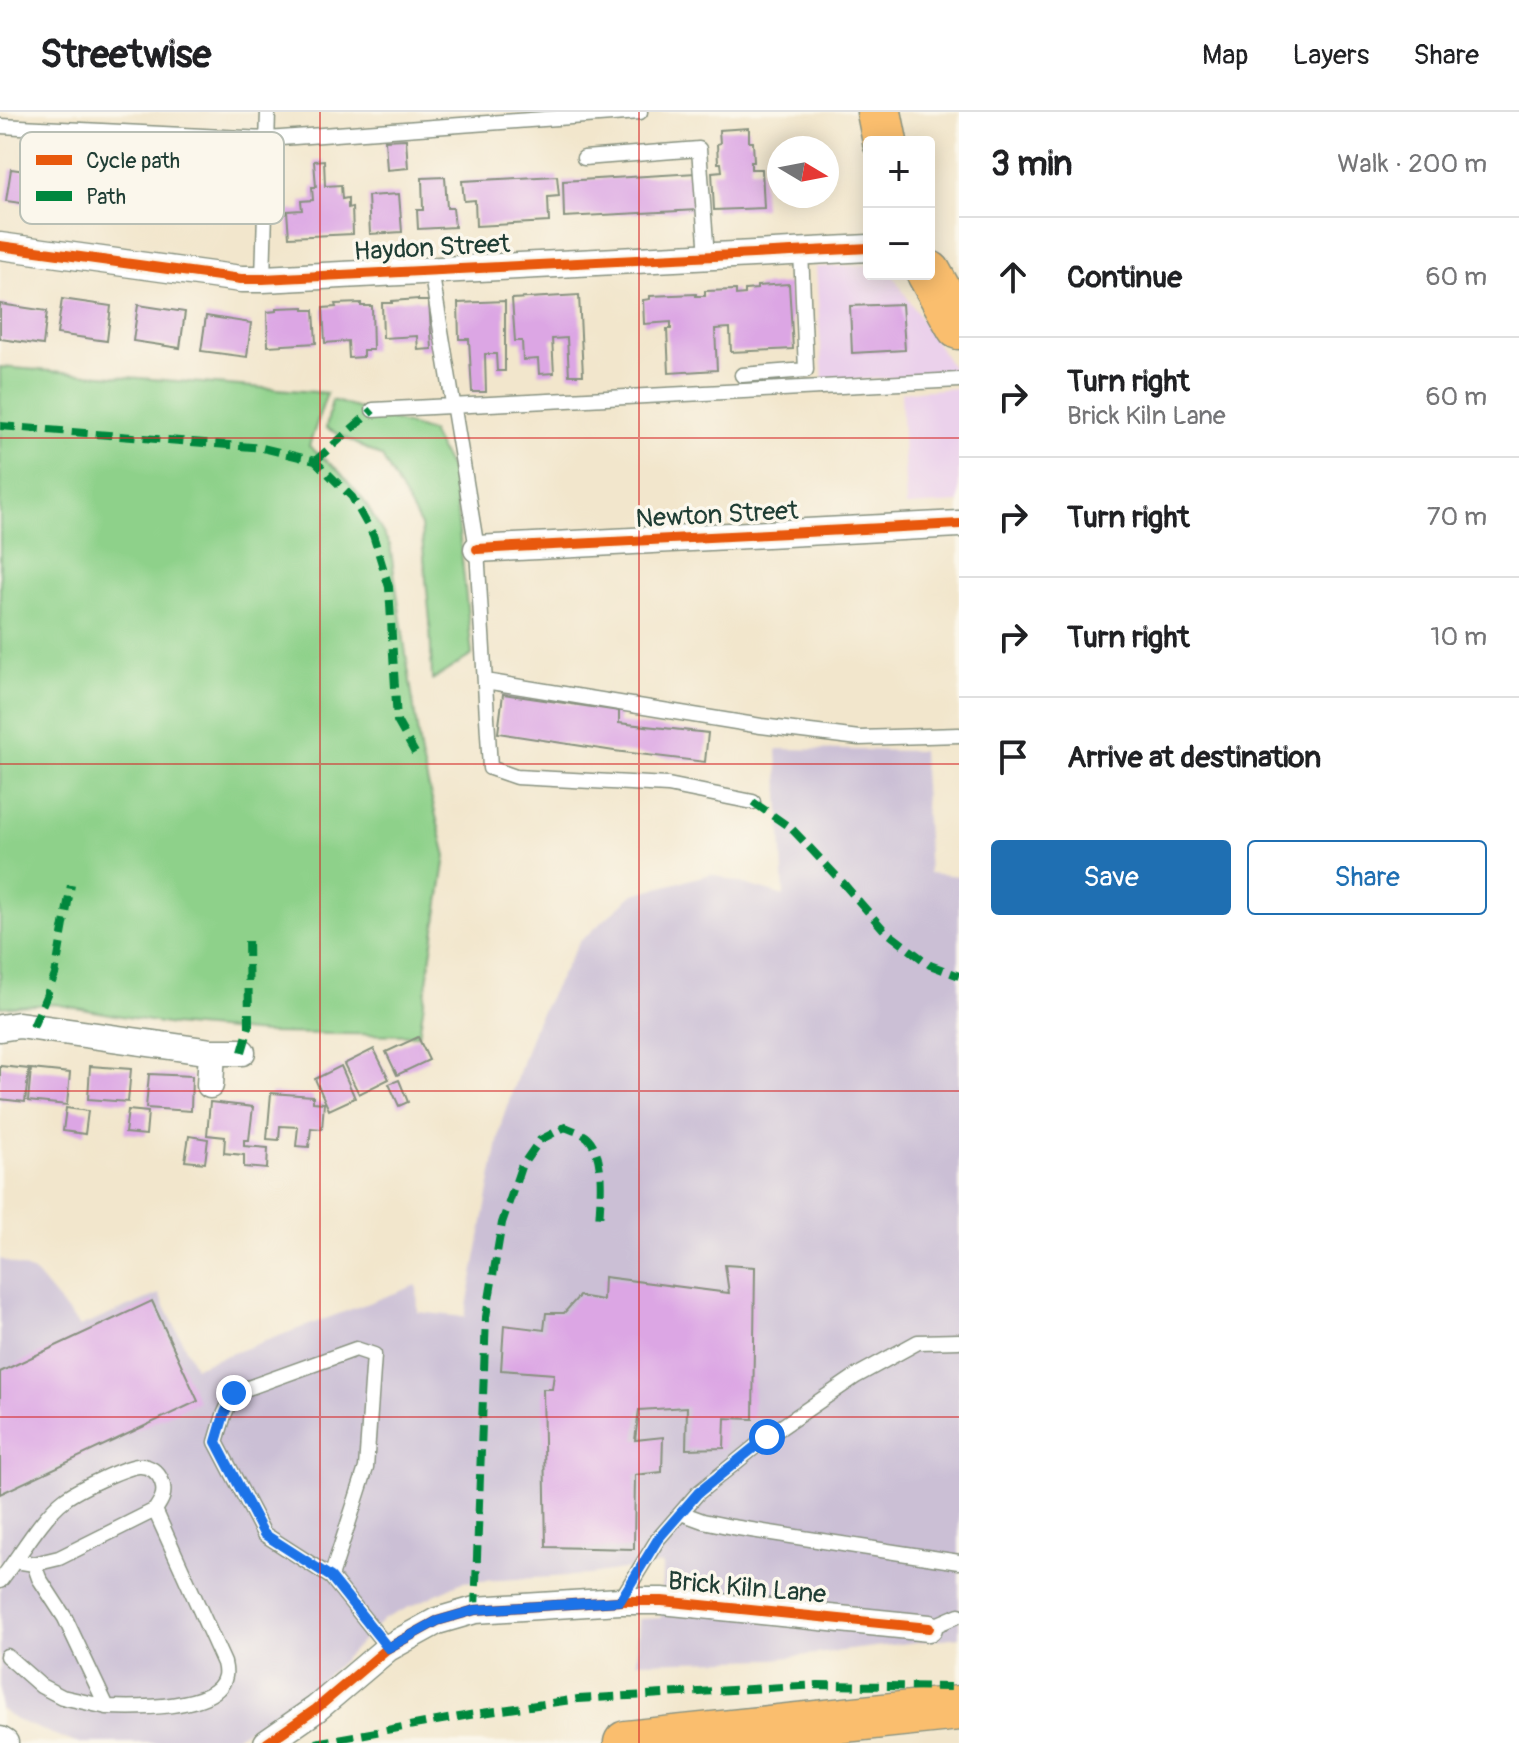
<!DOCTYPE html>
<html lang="en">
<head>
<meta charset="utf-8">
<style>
	body { margin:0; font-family:Pangolin,sans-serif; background:#f6f6f6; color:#202124 }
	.controls { position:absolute; right:24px; top:24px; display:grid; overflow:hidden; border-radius:8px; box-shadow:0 4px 20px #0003 }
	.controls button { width:72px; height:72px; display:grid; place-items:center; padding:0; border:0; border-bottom:2px solid #e0e0e0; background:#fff; color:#202124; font:40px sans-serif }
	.compass { position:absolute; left:767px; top:24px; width:72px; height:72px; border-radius:50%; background:#fff; box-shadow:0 4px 20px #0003; rotate:100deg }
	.stop { position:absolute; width:24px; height:24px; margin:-18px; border:6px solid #1a73e8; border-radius:50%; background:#fff }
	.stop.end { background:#1a73e8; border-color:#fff; box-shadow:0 2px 8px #0008 }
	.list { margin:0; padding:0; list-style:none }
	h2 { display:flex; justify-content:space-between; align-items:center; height:104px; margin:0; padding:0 32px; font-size:34px }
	h2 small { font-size:26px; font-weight:400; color:#757577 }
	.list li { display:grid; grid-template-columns:52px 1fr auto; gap:24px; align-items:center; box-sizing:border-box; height:120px; padding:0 32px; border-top:2px solid #e0e0e0 }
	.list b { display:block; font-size:30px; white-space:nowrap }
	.list p { margin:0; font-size:26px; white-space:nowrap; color:#757577 }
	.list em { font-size:26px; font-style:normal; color:#757577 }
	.actions { display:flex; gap:16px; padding:24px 32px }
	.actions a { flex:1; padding:18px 0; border:2px solid #1f6fb2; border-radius:8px; text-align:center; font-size:28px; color:#1f6fb2 }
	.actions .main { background:#1f6fb2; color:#fff }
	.icon { flex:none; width:44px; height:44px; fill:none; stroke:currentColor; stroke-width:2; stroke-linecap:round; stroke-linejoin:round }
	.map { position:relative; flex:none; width:959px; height:1631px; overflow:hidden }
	header { display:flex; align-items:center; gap:48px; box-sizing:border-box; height:112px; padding:0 40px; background:#fff; border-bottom:2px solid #e0e0e0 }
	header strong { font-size:38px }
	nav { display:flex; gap:44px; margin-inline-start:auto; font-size:28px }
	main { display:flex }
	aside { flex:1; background:#fff }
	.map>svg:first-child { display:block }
	.built { fill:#ebd1eb }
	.industrial { fill:#cbbfd5 }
	.green { fill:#8ed18a; stroke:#56875f; stroke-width:2 }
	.building { fill:#dca6e4 }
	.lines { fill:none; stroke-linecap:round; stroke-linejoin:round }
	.lane-casing { stroke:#889280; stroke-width:17 }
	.street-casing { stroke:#889280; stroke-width:29 }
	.highway-casing { stroke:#889280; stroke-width:47 }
	.lane { stroke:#fff; stroke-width:14 }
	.street { stroke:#fff; stroke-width:26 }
	.highway { stroke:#fabe6e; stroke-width:44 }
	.quiet { stroke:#00873e; stroke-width:8; stroke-dasharray:16 8; stroke-linecap:butt }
	.cycleway-casing { stroke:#fbf7ec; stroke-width:15 }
	.cycleway { stroke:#e8590c; stroke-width:10 }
	.route { stroke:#1a73e8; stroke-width:10 }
	.grid { fill:none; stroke:#d62828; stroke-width:2; stroke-opacity:0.55 }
	.labels { text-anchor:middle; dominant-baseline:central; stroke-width:7; stroke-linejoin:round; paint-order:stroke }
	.street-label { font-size:26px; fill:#1f3d34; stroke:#fbf7ec }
	.key { fill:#fbf7ec; stroke:#b9bfb5; stroke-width:2 }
	.key-label { font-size:22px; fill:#1f3d34 }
</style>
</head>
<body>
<header>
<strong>Streetwise</strong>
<nav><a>Map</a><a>Layers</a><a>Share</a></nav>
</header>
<main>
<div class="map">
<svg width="959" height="1631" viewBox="0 0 959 1631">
	<rect width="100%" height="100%" fill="#fbf7ec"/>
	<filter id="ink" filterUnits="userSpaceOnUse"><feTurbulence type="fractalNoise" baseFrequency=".0125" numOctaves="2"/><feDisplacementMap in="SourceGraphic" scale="16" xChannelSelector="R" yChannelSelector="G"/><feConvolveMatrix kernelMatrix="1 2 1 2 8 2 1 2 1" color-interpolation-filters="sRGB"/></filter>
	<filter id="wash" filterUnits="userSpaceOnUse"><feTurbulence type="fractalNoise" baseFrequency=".006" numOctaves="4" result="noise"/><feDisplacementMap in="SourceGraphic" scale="32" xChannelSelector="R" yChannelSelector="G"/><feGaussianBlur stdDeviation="1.8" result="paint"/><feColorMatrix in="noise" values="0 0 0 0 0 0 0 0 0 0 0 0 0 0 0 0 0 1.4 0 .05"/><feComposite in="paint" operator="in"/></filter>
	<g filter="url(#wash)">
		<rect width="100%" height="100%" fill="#f2e6cc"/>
		<path class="built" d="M869 153V162H892L957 263 823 269 816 155Z
			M959 276V391L906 394 901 280Z"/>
		<path class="industrial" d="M777 637 922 639 929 761 959 764V1525L774 1547 637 1550 639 1507 661 1506 662 1452 589 1463 462 1470 384 1507 337 1554 298 1589 232 1626 212 1631H76L16 1608 0 1597V1147L34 1160 80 1215 159 1182 195 1255 417 1173 418 1200 465 1205 502 1009 536 910 579 830 634 782 711 762 784 784Z"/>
		<path class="green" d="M0 255 327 281 309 334 339 359 364 389 390 433 421 644 446 744 419 923 265 921 172 913 54 892 0 895Z
			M332 288 431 320 453 362 472 543 432 568 430 509 421 414 382 345 326 316Z"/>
		<g id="blocks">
			<path class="building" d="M749 16V30H753L754 50H751V57H762L764 96 714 98 712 60 722 59 721 51H718L717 32 720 31 719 18Z
				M406 27 408 56 387 58 385 28Z
				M821 32 822 36H792V34Z
				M324 48 325 74 341 73 342 87 348 86V96L352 95 353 122 289 125 287 99 302 98 301 89 313 88 312 75H316L314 49Z
				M11 57 61 64 57 96 6 89Z
				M696 61 698 98 564 105 563 69Z
				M557 64 559 84 548 85 549 110 476 114 475 88 464 89 462 69Z
				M445 65 447 96H453L455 115 418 117 417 98H423L422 66Z
				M399 82 402 120 370 122 368 84Z
				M789 172 793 237 731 240 730 216 715 217 717 258 669 261 667 217H671V210L644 212 643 188 650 187V184L696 182V184H705V179L736 178V183L745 182V178L757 177V174Z
				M579 183 583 263H569L567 226 552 227 554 261 539 262 538 247 523 248 522 229H515L512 187Z
				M62 187 111 194 107 229 57 222Z
				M418 187V189H429L432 237 418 238 417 224 383 226 382 191H392V189Z
				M505 189V259H497L496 242H485L486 280H472L469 227H459L458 191Z
				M361 191V194H372L373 238H363V245L349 246 348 229 325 231 323 196 336 195 335 192Z
				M0 192 47 199 43 233 0 227Z
				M902 192 905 238 852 241 850 194Z
				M138 193 185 200 180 236 133 229Z
				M304 195V198H314L316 231 268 234 267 200 277 199V196Z
				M206 204 251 211 247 245 201 239Z
				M503 582 619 599V611L708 621 705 650 614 639 498 621Z
				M418 925 429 948 397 963 386 940Z
				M374 937 389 967 359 982 344 952Z
				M0 954 29 957 25 990 0 987Z
				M90 954 131 957 128 990 88 987Z
				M341 954 355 986 329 998 315 967Z
				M31 957 70 961 67 993 28 989Z
				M149 962 192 964 191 999 146 996Z
				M399 968 408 990 399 994 389 972Z
				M271 981 313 984V990L324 991 322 1017 311 1016 309 1035 296 1034 298 1015 280 1014 279 1028 267 1027Z
				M210 990 253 995 249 1028H244V1034L268 1036 267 1057 244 1055V1043L224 1041 225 1025 207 1023Z
				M66 996 88 999 85 1022 63 1019Z
				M128 998 148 1000 146 1023 125 1021Z
				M189 1024 208 1027 205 1051 185 1049Z
				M725 1153 755 1155 753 1307 725 1306 724 1336 686 1337 687 1295 639 1298 635 1328 663 1325 662 1360 635 1363 634 1437 546 1435 543 1277H552L554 1262 501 1258 504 1213 544 1218 546 1201H564L579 1184 603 1188 604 1165 729 1181Z
				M152 1189 198 1289 0 1382V1260Z"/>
		</g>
	</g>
	<g filter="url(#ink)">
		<use href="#blocks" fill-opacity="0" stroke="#889280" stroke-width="2"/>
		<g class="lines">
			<g class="lane-casing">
				<path id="lane" d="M0 14 267 27 640 0
					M584 46 699 37 707 144
					M431 158 477 437 490 656 516 665 668 673 753 690
					M263 167 268 0
					M742 263 806 258 801 139
					M373 298 959 268
					M485 569 761 614 859 626 959 623
					M681 1401 703 1409 732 1415 959 1450
					M34 1452 39 1466 65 1506 107 1595C133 1596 219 1598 225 1564 226 1559 225 1555 224 1551L155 1398
					M331 1465 366 1356 374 1243 356 1237 234 1281 224 1303 216 1330 264 1422 331 1465 388 1536
					M0 1469C19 1445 42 1404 65 1387 78 1377 123 1356 138 1354 150 1353 158 1360 162 1370 166 1382 161 1389 155 1398L59 1446 34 1452 16 1449
					M620 1489 658 1427 698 1381 767 1325 856 1264 918 1230 959 1229
					M929 1516 959 1503
					M7 1544 41 1574 62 1585 107 1595"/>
			</g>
			<g class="street-casing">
				<path id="street" d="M0 134 241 167H263L869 136
					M477 437 959 412
					M0 916 19 913 212 940H242
					M210 973 212 940
					M0 1628 5 1631
					M267 1631 316 1597 388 1536 437 1509 475 1498 620 1489H662L929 1516"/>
			</g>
			<g class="highway-casing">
				<path id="highway" d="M879 0 885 30
					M929 161 959 215
					M626 1631 959 1596"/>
			</g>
			<use href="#lane" class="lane"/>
			<use href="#street" class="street"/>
			<use href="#highway" class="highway"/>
			<path class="quiet" d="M0 314 263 336 315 349 352 385 373 423 389 475 397 609 415 641
				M315 349 373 298
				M753 690 792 717 843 771 884 818 930 853 959 864
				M33 915 55 863 71 773
				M242 940 249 916 248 823
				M475 1498 486 1205 502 1111 521 1055 540 1028 565 1015C572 1018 583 1021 588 1026 606 1045 600 1088 599 1112
				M315 1631 475 1602 578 1587 818 1573 959 1575"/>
			<g class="cycleway-casing">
				<path id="cycleway" d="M0 134 241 167H263L869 136
					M477 437 959 412
					M267 1631 316 1597 388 1536 437 1509 475 1498 620 1489H662L929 1516"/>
			</g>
			<use href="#cycleway" class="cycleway"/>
		</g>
	</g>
	<g class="lines" filter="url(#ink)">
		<path class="route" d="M234 1281 224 1303 216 1330 264 1422 331 1465 388 1536 437 1509 475 1498 620 1489 658 1427 698 1381 767 1325"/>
	</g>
	<path class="grid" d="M320 0V1631M639 0V1631M0 326H959M0 652H959M0 979H959M0 1305H959"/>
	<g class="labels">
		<g class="street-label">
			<text transform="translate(432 136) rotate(-3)">Haydon Street</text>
			<text transform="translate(717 403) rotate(-3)">Newton Street</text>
			<text transform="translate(747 1476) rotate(5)">Brick Kiln Lane</text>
		</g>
	</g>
	<rect x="20" y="20" width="264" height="92" rx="12" class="key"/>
	<rect x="36" y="43" width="36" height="10" fill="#e8590c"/>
	<rect x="36" y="79" width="36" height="10" fill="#00873e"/>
	<g class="key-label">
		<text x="86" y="56">Cycle path</text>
		<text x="86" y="92">Path</text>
	</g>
</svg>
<div class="controls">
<button>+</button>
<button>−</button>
</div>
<svg class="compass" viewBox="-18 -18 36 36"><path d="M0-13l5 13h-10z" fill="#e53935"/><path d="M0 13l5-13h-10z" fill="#757577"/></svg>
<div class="stop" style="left:767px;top:1325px"></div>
<div class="stop end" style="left:234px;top:1281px"></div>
</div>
<aside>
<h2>3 min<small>Walk · 200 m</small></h2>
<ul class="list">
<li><svg class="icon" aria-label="ahead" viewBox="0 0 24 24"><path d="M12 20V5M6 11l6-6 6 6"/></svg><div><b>Continue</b></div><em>60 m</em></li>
<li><svg class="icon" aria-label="right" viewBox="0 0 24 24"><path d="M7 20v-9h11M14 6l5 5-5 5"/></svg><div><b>Turn right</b><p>Brick Kiln Lane</p></div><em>60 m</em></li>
<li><svg class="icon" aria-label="right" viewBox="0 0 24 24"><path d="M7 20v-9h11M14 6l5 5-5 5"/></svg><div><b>Turn right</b></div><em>70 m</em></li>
<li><svg class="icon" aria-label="right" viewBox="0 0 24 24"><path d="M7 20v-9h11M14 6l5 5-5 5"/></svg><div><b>Turn right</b></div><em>10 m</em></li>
<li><svg class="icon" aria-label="arrive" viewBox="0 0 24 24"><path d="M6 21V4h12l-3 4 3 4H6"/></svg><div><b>Arrive at destination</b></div></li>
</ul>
<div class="actions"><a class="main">Save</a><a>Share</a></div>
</aside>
</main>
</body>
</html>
